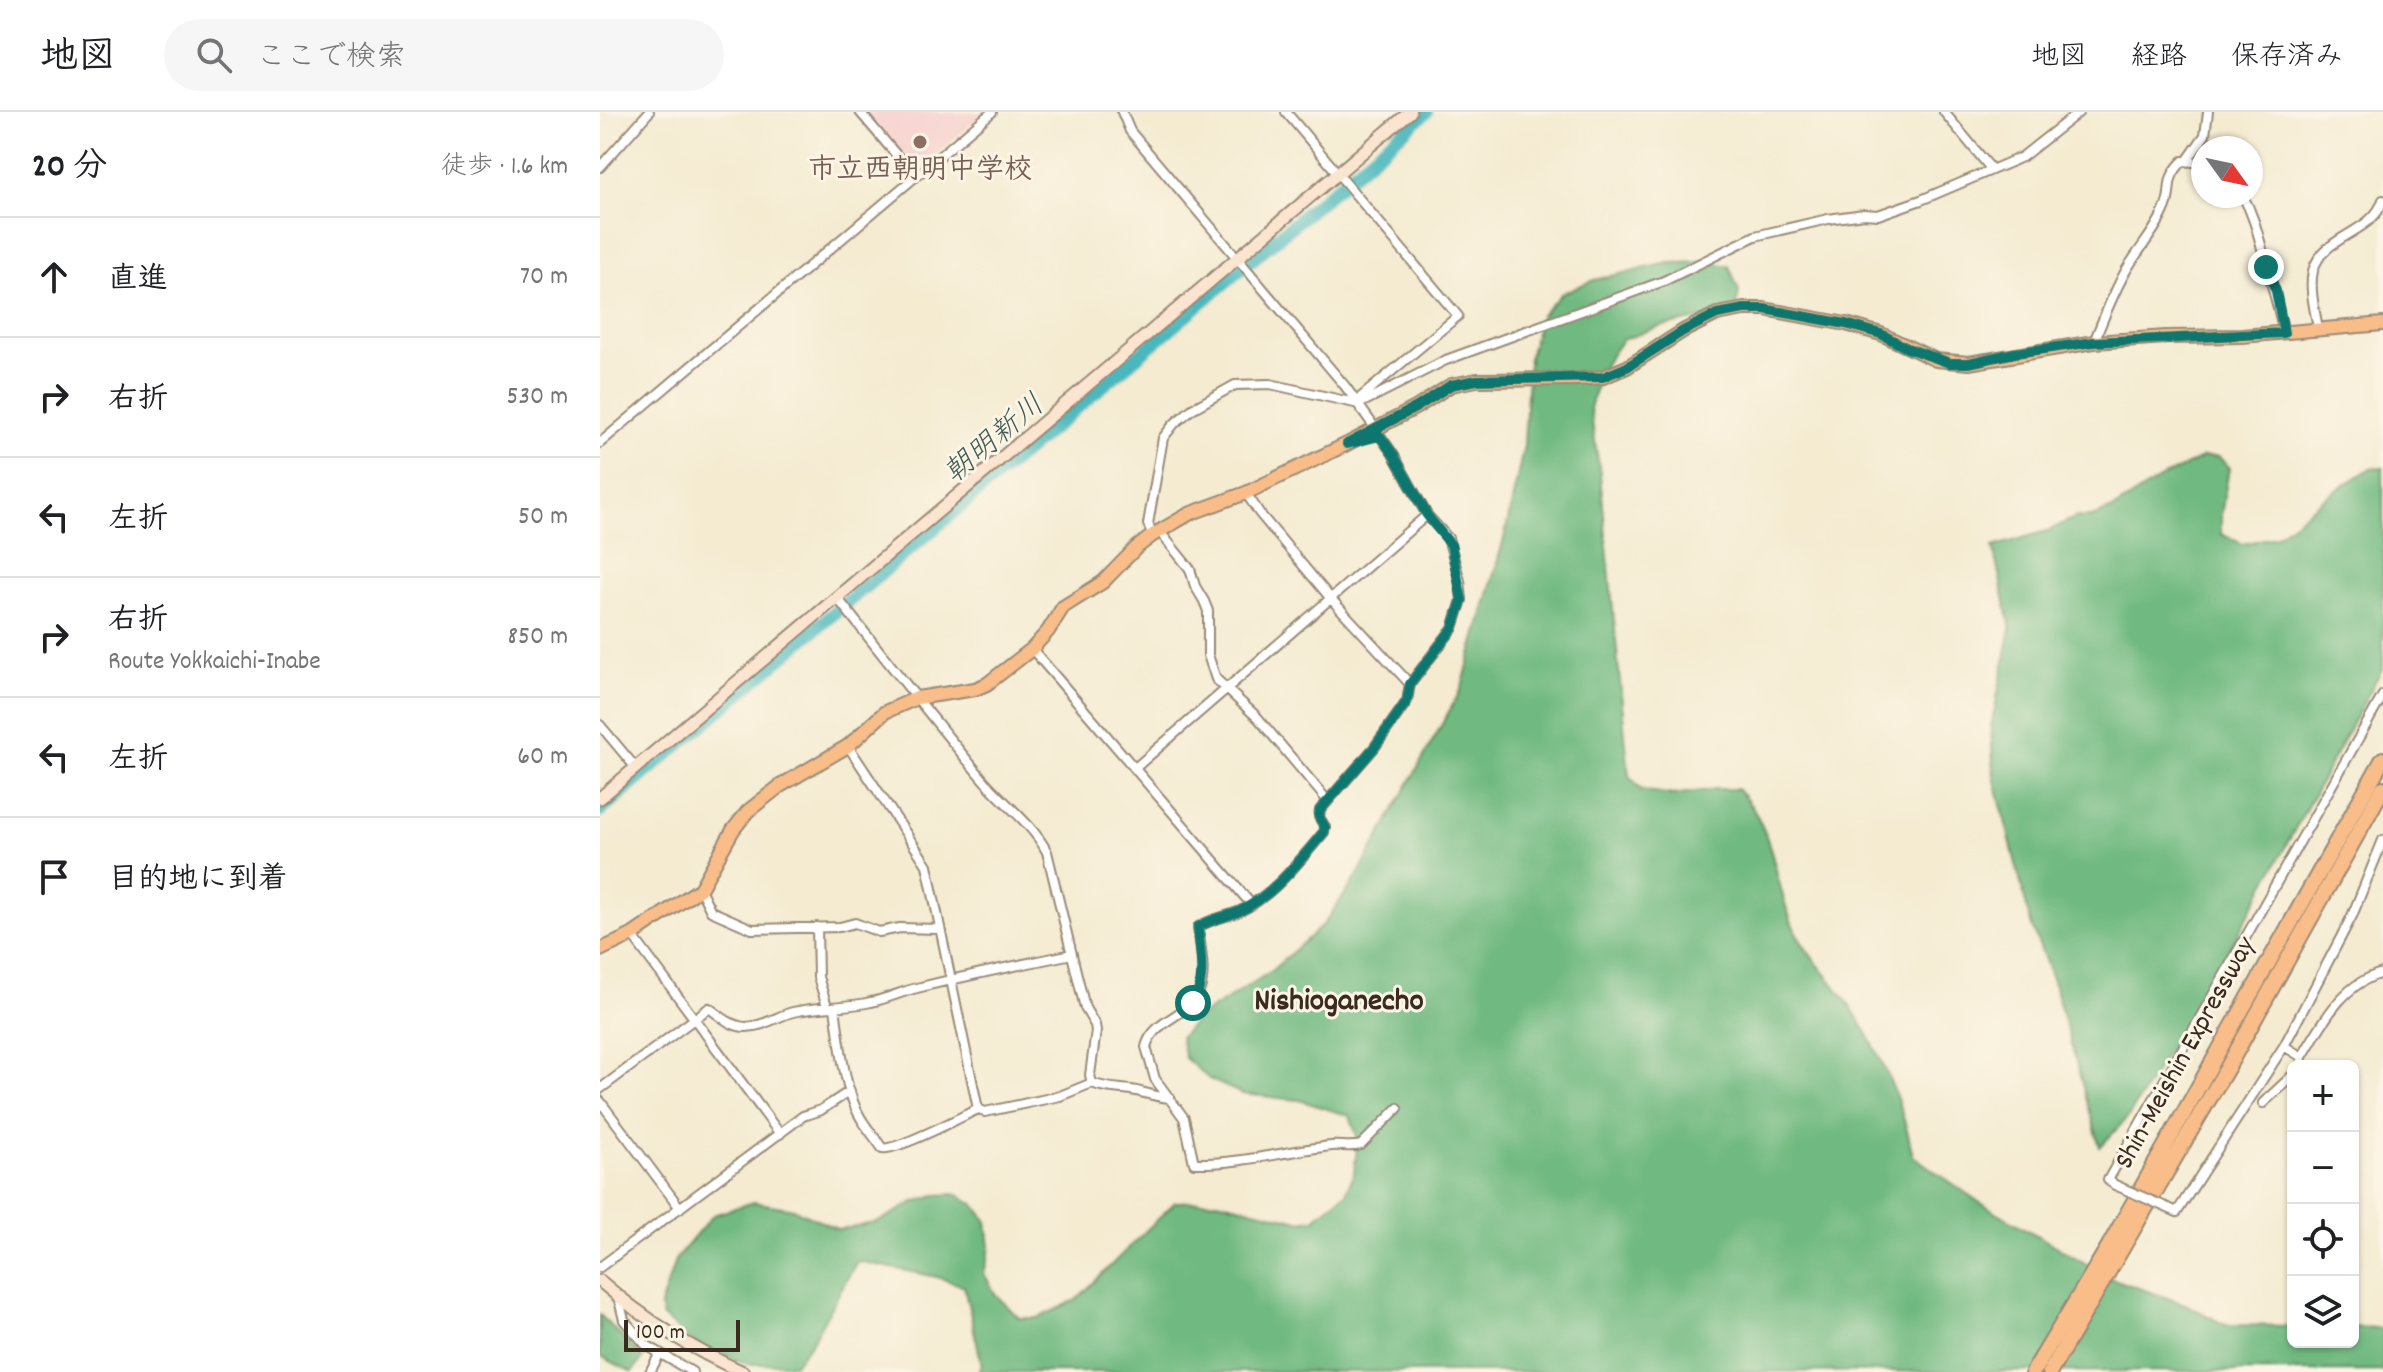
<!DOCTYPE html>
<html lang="ja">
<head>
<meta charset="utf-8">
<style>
	body { margin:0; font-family:Dekko,"Klee One",sans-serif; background:#f6f6f6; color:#202124 }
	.controls { position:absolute; right:24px; bottom:24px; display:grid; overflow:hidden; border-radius:12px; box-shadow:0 2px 6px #0004 }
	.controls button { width:72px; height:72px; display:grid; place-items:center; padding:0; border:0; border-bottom:2px solid #e0e0e0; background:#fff; color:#202124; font:40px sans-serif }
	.compass { position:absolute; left:1591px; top:24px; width:72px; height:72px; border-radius:50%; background:#fff; box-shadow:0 2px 6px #0004; rotate:123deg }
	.scale { position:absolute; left:24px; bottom:20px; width:116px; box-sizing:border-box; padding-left:8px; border:4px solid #3b2a1e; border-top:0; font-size:22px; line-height:28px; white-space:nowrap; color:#3b2a1e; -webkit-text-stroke:6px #fcf5e5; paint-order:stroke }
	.stop { position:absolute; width:24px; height:24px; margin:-18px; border:6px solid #0f766e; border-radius:50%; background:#fff }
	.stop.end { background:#0f766e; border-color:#fff; box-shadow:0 2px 8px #0008 }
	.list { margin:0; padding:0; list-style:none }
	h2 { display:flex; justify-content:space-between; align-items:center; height:104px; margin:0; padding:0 32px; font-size:34px }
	h2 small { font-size:26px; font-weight:400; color:#757577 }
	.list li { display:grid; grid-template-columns:52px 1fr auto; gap:24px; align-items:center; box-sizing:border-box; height:120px; padding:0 32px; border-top:2px solid #e0e0e0 }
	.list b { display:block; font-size:30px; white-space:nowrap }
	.list p { margin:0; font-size:26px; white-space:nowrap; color:#757577 }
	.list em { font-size:26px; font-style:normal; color:#757577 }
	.icon { flex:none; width:44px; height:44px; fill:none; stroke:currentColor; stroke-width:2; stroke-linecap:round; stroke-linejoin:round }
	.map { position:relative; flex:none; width:1783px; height:1260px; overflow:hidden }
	header { display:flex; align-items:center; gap:48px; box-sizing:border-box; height:112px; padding:0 40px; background:#fff; border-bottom:2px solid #e0e0e0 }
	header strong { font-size:38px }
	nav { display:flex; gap:44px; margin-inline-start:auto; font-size:28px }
	.search { width:560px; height:72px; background:#f6f6f6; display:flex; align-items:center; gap:20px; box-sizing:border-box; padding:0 28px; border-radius:44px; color:#757577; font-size:30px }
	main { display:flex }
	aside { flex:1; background:#fff }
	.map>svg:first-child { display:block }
	.built { fill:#f7d0cd }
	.forest { fill:#6fb980; stroke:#55724f; stroke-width:2 }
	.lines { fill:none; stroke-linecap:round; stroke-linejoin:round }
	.river { stroke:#49b8be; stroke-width:14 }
	.street-casing { stroke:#988a78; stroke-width:12 }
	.secondary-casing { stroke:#988a78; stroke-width:15 }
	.primary-casing { stroke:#988a78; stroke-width:16 }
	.highway-casing { stroke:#988a78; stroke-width:18 }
	.street { stroke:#fff; stroke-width:8 }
	.secondary { stroke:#fce5d0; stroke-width:11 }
	.primary { stroke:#f8bd89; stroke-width:12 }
	.highway { stroke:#f8bd89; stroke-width:14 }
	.street-bridge-casing { stroke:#988a78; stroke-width:12; stroke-linecap:butt }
	.street-bridge { stroke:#fff; stroke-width:8 }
	.route { stroke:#0f766e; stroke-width:10 }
	.education-dot { fill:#8d6e63; stroke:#fcf5e5; stroke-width:3 }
	.labels { text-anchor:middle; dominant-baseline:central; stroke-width:6; stroke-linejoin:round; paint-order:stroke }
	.education-label { font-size:28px; font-weight:bold; fill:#785e54; stroke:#fcf5e5 }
	.street-label { font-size:28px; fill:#3b2a1e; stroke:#fcf5e5 }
	.water-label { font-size:30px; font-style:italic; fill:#405c56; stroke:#fcf5e5 }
	.quarter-label { font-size:32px; font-weight:bold; fill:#3b2a1e; stroke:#fcf5e5 }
</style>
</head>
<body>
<header>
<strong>地図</strong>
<div class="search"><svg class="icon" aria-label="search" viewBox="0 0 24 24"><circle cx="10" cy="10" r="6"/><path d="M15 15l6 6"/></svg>ここで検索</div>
<nav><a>地図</a><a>経路</a><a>保存済み</a></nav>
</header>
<main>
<aside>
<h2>20 分<small>徒歩 · 1.6 km</small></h2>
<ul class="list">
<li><svg class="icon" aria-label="ahead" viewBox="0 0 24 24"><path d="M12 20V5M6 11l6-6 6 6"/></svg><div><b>直進</b></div><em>70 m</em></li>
<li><svg class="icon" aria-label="right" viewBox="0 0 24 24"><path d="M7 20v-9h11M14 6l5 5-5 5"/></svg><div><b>右折</b></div><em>530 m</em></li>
<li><svg class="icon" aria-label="left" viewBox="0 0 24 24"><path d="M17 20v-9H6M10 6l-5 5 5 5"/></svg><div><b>左折</b></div><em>50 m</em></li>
<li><svg class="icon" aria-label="right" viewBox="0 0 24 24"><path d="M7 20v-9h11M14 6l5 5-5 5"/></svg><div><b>右折</b><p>Route Yokkaichi-Inabe</p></div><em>850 m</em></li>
<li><svg class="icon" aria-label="left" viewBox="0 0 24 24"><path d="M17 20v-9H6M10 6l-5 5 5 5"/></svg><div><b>左折</b></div><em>60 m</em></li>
<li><svg class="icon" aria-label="arrive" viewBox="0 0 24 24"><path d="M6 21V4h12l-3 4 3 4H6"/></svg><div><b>目的地に到着</b></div></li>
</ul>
</aside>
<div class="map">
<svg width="1783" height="1260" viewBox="0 0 1783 1260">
	<rect width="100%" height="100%" fill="#fcf5e5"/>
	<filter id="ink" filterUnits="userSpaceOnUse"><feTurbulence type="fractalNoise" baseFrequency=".0125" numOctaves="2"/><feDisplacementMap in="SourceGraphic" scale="16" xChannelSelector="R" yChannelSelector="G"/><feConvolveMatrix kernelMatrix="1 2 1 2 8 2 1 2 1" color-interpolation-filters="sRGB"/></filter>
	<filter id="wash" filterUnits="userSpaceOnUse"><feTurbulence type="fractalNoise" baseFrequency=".006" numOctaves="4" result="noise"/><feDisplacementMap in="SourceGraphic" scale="32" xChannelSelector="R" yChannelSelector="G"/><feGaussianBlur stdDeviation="1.8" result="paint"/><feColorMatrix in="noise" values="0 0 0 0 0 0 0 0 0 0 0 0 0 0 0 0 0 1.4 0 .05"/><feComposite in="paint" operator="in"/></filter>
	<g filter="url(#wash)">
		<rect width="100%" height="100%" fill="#f4ebd1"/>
		<path class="built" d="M265 0H386L315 60Z"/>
		<path class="forest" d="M1111 150 1129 154 1139 179 1135 200 1058 215 1022 228 1000 259 990 297 1000 362 1029 664 1042 678 1073 683 1116 677H1137C1173 712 1173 762 1190 806 1202 839 1226 860 1245 887 1278 933 1302 989 1313 1044L1379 1090 1513 1167 1585 1192 1625 1213 1693 1214V1230H1753V1215L1783 1216V1259L379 1260 382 1253 364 1174 337 1165 257 1149 211 1231 194 1252H147L91 1230 63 1205 60 1195 75 1148 113 1103 153 1090 194 1097 239 1118 278 1110 312 1091 335 1083 356 1082 374 1092 387 1109 390 1136 384 1162 396 1183 419 1206H438L476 1188 575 1090 618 1089 699 1109 714 1107 746 1081 754 1061 758 1027 750 1004 699 988 642 982 609 967 585 946 580 925 601 904 670 860 723 813 757 765 861 578 905 423 924 333 929 245 941 203 962 181 994 168 1068 151Z
			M1603 345H1619L1629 356 1621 403V422L1643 432 1676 424 1725 386 1771 356 1783 355V555L1638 822 1529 1004 1500 1035 1453 869 1431 812 1394 664 1391 616 1411 517 1393 435 1450 418 1476 405H1492L1513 397 1559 367Z
			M0 1203 43 1246 32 1260 0 1244Z"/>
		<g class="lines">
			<path class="river" d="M0 699 826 0"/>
		</g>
	</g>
	<g filter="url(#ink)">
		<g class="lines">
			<g class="street-casing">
				<path id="street" d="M260 0 315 65
					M522 0 530 19 745 274 773 313
					M686 0 858 204 761 285 759 292
					M1344 0 1392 58
					M1587 49 1605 23 1608 0
					M0 55 49 0
					M1643 84C1655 106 1659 127 1666 151 1672 175 1679 197 1684 221
					M1718 216C1715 199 1709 177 1713 159 1722 123 1773 122 1783 88
					M1494 230C1503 207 1513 183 1524 162 1536 140 1554 122 1564 99 1575 77 1562 70 1583 49L1603 51
					M779 322 793 342 827 403 848 426 860 469 862 488 853 516 810 572 807 589 774 636 720 698 719 705 725 715 724 720C701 747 673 784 640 799 626 805 611 807 598 815 600 834 606 859 600 877 592 904 553 906 546 935L555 967 584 1006 594 1051C641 1052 685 1039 731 1034 741 1033 751 1036 761 1033L798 996
					M0 331 392 0
					M646 381 660 402 732 488 810 572
					M560 420 590 457 595 474 604 489 608 499V543L616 567 658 606 727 688
					M553 423 548 412 563 326 574 312 592 297 635 273 670 272 759 292 846 248 1064 169 1155 124 1228 107 1264 102 1278 103 1321 88 1422 45 1479 0
					M238 487C286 547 333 607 382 666 403 691 432 711 447 740L485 896 495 913 496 919 490 963 492 971
					M432 537 651 792
					M0 613 36 656
					M248 634 327 753 378 997
					M535 656 827 403
					M100 777 111 799 152 817 240 815 255 811 279 820 300 816 339 817
					M217 815 218 865 227 894
					M32 823 180 1022
					M235 896C240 929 244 983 264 1011 270 1020 276 1027 282 1036 295 1040 361 1005 378 997L385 1000 460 984 492 971C506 977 517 976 531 978 544 980 556 985 570 986
					M1702 945 1684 934 1752 804 1783 728
					M1701 954 1702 945C1722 912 1742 871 1783 861
					M0 977 109 896C120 904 132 915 146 915 163 915 177 904 193 900 218 894 245 896 271 890 286 887 301 880 317 876 368 863 420 853 472 842
					M0 989 80 1096
					M1663 991 1693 963
					M1515 1073 1508 1068 1783 583
					M1568 1096 1577 1100 1684 934
					M0 1155 203 1004 221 998 250 979
					M18 1184 24 1208 46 1233 92 1260
					M50 1260 59 1243"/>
			</g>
			<g class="secondary-casing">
				<path id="secondary" d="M0 686 810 0
					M0 1169C43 1206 90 1237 143 1260"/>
			</g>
			<g class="primary-casing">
				<path id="primary" d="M0 838 32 823 100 777 133 718 148 699 180 674 248 634 285 600 317 586 375 577 387 572 432 537 448 519 463 495 503 470 536 436 553 423 589 402 646 381 747 332 817 295 851 273 877 268 978 267 1003 265 1027 255 1083 219 1117 202 1144 197H1164L1246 212 1281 222 1336 248 1369 251 1494 230 1566 225 1642 224 1783 212"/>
			</g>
			<g class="highway-casing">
				<path id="highway" d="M1433 1260 1509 1134 1783 647
					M1450 1260 1630 951 1783 676"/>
			</g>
			<use href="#street" class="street"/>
			<use href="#secondary" class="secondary"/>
			<use href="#primary" class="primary"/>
			<use href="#highway" class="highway"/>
			<g class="street-bridge-casing">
				<path id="street-bridge" d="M1515 1073 1568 1096"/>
			</g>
			<use href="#street-bridge" class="street-bridge"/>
		</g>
	</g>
	<g class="lines" filter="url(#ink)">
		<path class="route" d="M593 891C607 867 600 841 598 815 611 807 626 805 640 799 673 784 701 747 724 720L725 715 719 705 720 698 774 636 807 589 810 572 853 516 862 488 851 433 827 403 793 342 780 324 747 332 817 295 851 273 877 268 1003 265 1027 255 1083 219 1117 202 1144 197H1164L1246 212 1281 222 1307 236 1350 251H1369L1415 241 1494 230 1684 221 1676 179 1666 155"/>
	</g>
	<circle class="education-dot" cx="320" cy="30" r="8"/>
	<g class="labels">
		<g class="education-label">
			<text x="320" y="60">市立西朝明中学校</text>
		</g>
		<g class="street-label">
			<text transform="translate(1587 942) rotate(-61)">Shin-Meishin Expressway</text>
		</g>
		<g class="water-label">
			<text transform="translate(396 329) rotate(-40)">朝明新川</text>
		</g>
		<g class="quarter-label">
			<text x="739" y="891">Nishioganecho</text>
		</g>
	</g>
</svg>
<div class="controls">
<button>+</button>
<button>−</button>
<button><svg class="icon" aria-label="locate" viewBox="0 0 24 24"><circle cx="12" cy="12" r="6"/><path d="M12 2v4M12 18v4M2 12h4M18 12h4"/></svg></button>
<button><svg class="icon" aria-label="layers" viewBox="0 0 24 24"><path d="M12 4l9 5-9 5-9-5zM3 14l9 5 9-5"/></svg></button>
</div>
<svg class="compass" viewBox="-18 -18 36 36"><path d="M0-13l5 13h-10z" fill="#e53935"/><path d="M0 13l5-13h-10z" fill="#757577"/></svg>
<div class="scale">100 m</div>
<div class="stop" style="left:593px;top:891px"></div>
<div class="stop end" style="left:1666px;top:155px"></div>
</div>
</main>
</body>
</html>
